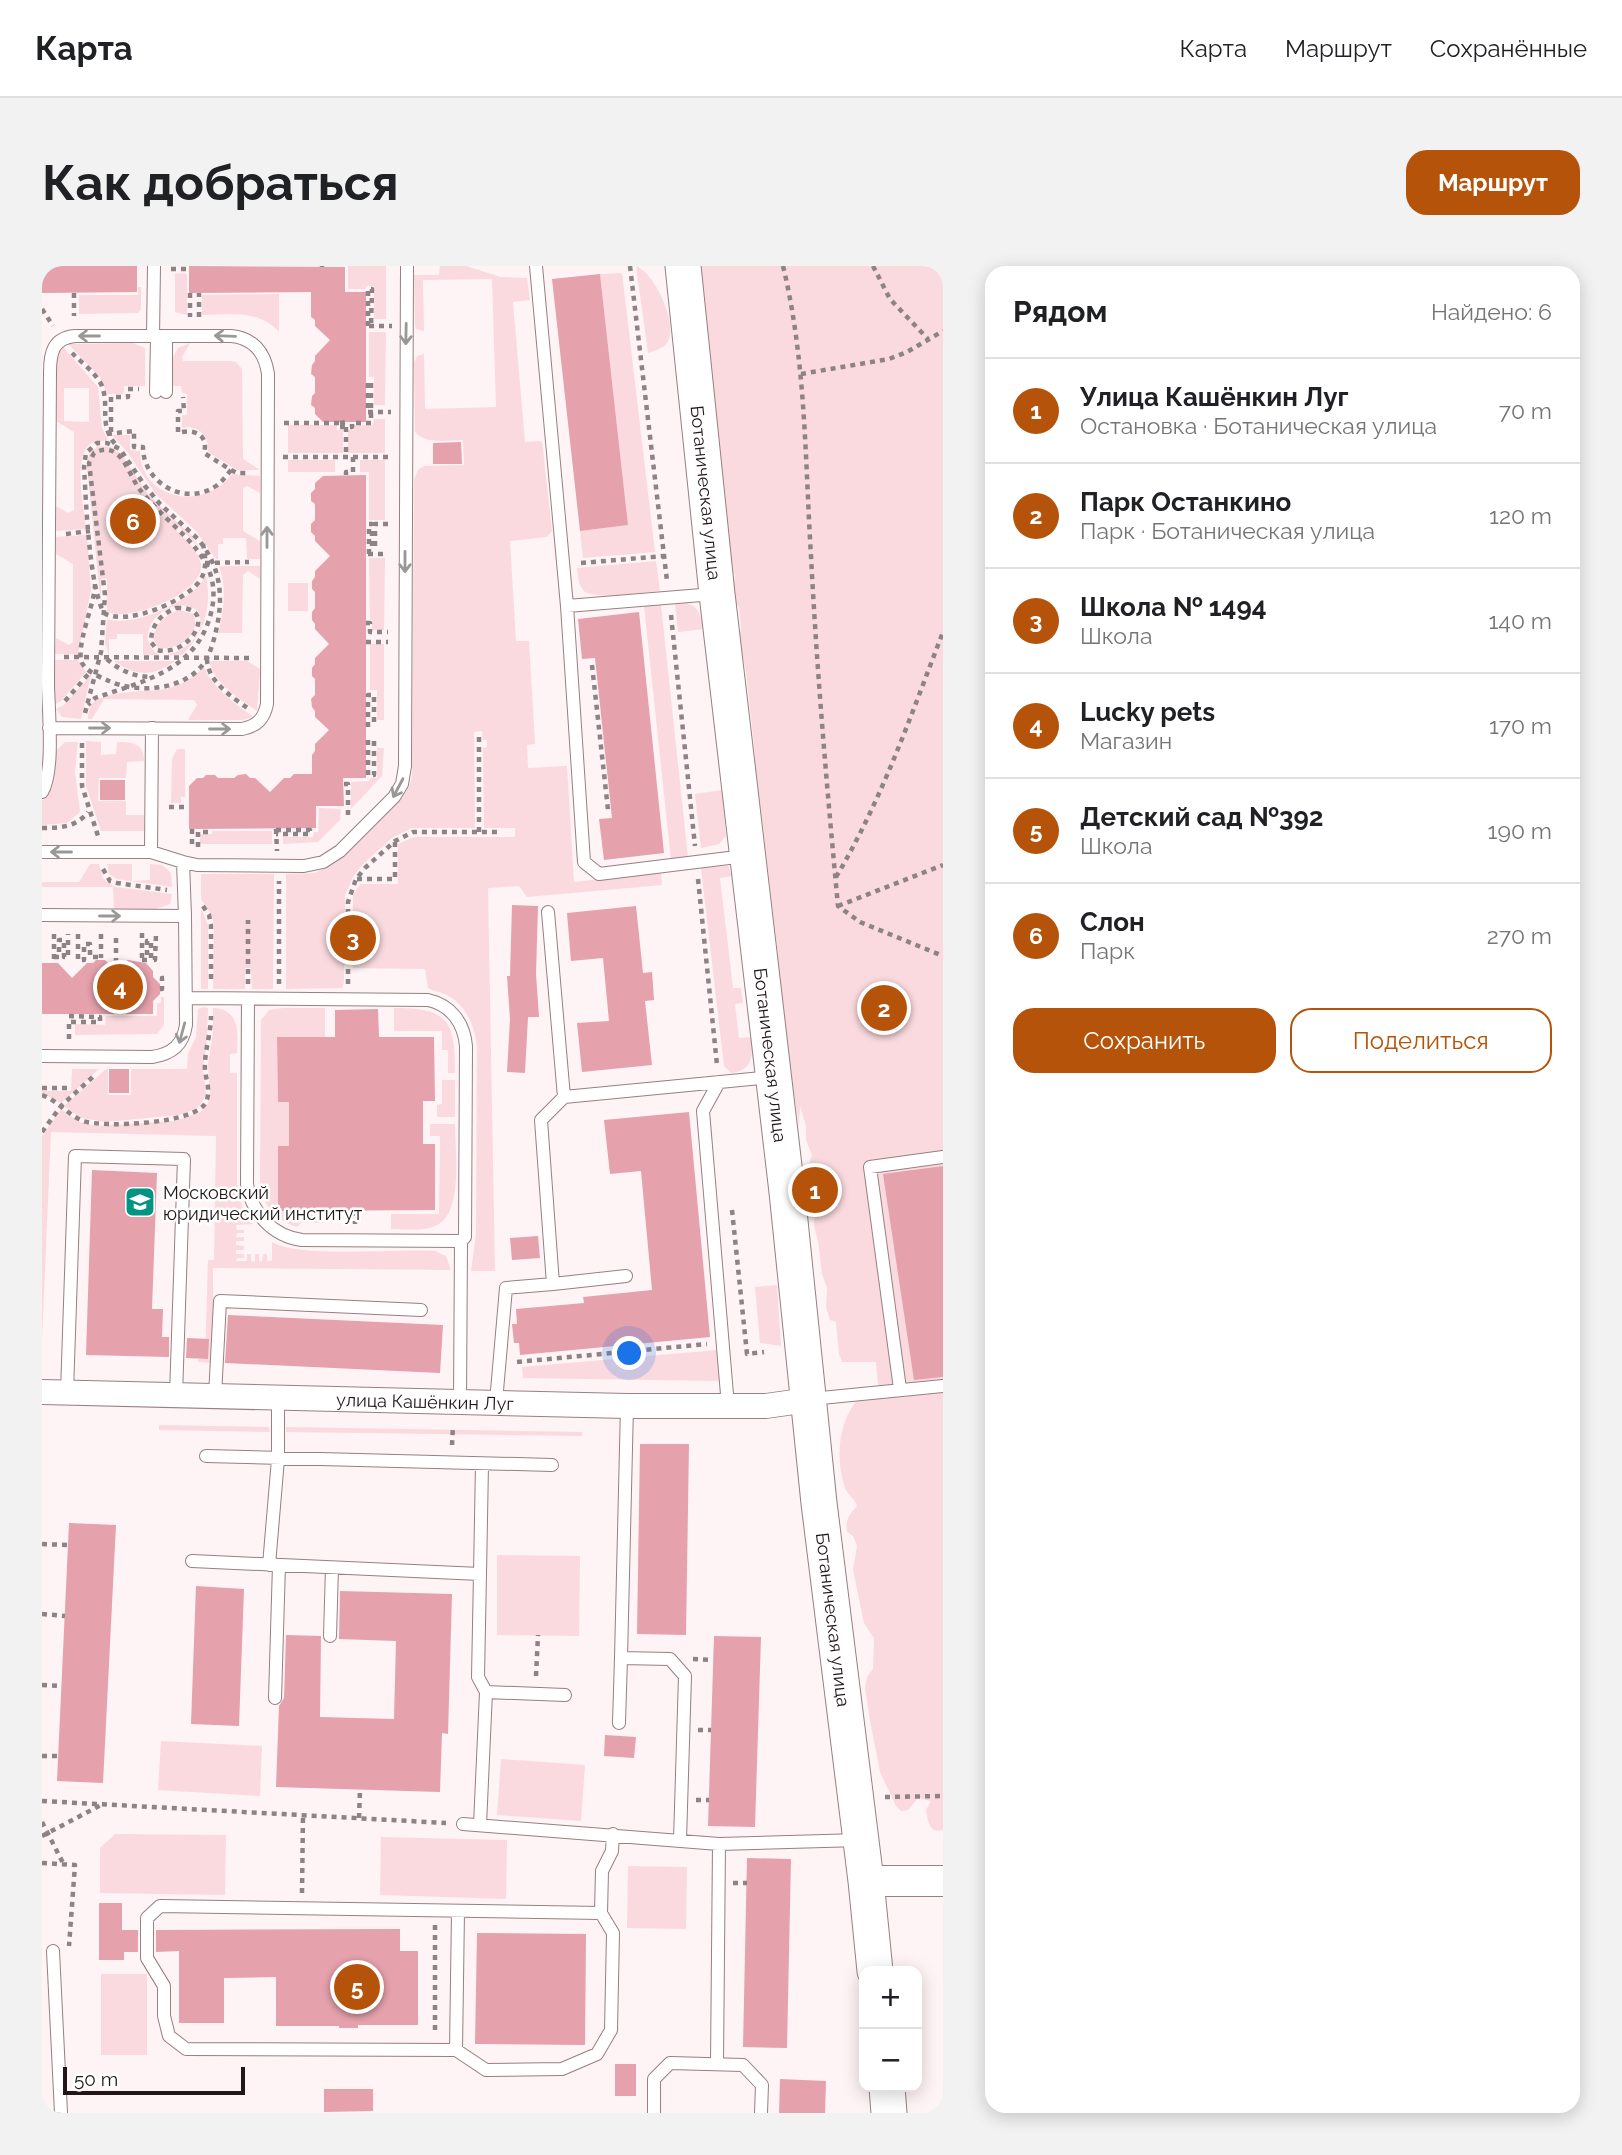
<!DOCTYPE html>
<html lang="ru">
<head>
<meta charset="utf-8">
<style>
	body { margin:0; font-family:Raleway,sans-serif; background:#f2f2f2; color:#202124 }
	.controls { position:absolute; right:21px; bottom:21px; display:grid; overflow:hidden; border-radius:14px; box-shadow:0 4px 18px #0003 }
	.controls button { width:63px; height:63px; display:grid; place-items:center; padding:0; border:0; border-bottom:2px solid #e0e0e0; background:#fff; color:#202124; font:35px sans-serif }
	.scale { position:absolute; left:21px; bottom:18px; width:182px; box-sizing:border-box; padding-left:7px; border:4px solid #201718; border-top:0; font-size:19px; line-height:24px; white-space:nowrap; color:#201718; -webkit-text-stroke:5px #fff; paint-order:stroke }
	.you { position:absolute; left:588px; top:1088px; width:24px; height:24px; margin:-18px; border:5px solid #fff; border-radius:50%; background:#1a73e8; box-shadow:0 0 0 10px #1a73e833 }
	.badge { display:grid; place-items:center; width:46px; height:46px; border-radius:50%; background:#b45309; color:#fff; font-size:23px; font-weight:700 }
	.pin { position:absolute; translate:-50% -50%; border:4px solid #fff; box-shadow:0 2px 7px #0006 }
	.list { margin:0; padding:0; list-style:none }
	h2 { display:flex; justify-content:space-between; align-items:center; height:91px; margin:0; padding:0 28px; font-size:30px }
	h2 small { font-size:23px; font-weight:400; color:#757577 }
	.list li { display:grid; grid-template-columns:46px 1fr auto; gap:21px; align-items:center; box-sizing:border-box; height:105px; padding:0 28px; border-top:2px solid #e0e0e0 }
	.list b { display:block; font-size:26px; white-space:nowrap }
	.list p { margin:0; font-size:23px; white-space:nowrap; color:#757577 }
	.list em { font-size:23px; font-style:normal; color:#757577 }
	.actions { display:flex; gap:14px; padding:21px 28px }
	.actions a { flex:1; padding:16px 0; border:2px solid #b45309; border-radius:21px; text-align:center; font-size:24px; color:#b45309 }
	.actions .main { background:#b45309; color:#fff }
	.map { position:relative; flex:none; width:901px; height:1847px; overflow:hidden; border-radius:21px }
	header { display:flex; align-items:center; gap:42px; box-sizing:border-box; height:98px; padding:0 35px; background:#fff; border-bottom:2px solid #e0e0e0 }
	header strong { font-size:33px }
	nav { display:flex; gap:38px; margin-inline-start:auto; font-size:24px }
	.intro { display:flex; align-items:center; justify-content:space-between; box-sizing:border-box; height:168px; padding:0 42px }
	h1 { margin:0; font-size:49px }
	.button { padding:18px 32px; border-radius:21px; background:#b45309; color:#fff; font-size:24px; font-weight:700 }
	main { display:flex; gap:42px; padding:0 42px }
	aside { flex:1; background:#fff; border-radius:21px; box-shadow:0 4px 18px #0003 }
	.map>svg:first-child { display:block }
	.green { fill:#fadade; fill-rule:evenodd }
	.building { fill:#e5a1ac }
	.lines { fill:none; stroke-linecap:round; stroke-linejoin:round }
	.service-casing { stroke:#977f82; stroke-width:14 }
	.minor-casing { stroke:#977f82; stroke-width:26 }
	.tertiary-casing { stroke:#977f82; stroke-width:32 }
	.secondary-casing { stroke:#977f82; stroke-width:37 }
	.path { stroke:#8d8385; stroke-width:4.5; stroke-dasharray:5 5; stroke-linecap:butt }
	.service { stroke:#fff; stroke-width:12 }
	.minor { stroke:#fff; stroke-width:24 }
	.tertiary { stroke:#fff; stroke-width:30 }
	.secondary { stroke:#fff; stroke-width:35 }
	.oneway { stroke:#9b9797 }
	.labels { text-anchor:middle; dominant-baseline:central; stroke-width:5; stroke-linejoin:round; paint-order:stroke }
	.street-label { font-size:18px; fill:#201718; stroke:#fff }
	.poi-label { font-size:18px; fill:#201718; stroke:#fff; text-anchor:start }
</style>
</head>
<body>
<header>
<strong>Карта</strong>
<nav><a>Карта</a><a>Маршрут</a><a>Сохранённые</a></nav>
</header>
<div class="intro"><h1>Как добраться</h1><a class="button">Маршрут</a></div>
<main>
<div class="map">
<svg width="901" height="1847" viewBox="0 0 901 1847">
	<rect width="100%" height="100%" fill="#fef3f5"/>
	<path class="green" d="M306 0H344V53H332V20H324V23H306Z
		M398 0H424L459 11 485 12 488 34 471 36 483 176 500 175 510 265 505 271 468 275 474 375H487L493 478 485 479 486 502 525 500 532 616 619 606 620 619 485 631 477 620 446 622 453 1005H429L434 968 435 781C433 760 424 738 403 728 398 726 392 725 386 722L383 703 311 702V629L318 618H356V578L372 571H473V562H442L441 482 445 481V474H441L440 465 432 466 433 562H370L351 571 320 599 311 611 303 629 302 716 300 722 244 723V608L273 607 293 597 357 535 367 521 370 511 372 213 376 204 382 200 422 199 421 174C406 174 384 179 373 166L372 97 375 90 382 88 383 143 454 141 450 13 381 14 382 65 374 63 373 59 372 9H397Z
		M594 0C613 7 637 59 625 77 621 82 612 85 606 87Z
		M658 0H901V1564C887 1568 886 1554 884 1544L889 1535 876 1532 866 1544 859 1545 854 1540 838 1506 828 1455 823 1422 825 1411 831 1403 832 1372 822 1357 811 1304 815 1280 811 1270 805 1266C803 1254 807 1249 815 1240 813 1232 806 1230 803 1222 793 1193 796 1153 818 1131L837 1130 834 1096H800L797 1088 794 1056 788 1054 784 1041 785 1022 780 1008 776 975 772 960 773 939 767 898 770 889 764 874V860L758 840 757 860 741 752V735L734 728 732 695 736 689 720 553C718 547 712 496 713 489L704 406 697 372 699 362 697 341 691 332 693 308 683 302Z
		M133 7 145 8V49L133 46Z
		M580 7 613 286 541 292 538 265 586 259 558 8Z
		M96 21H99V43L96 47 37 48V29H96Z
		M237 28V66C218 43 187 49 160 49V29Z
		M327 66H344L343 139H332V111H327Z
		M91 77 103 82V120H82V128H65L58 111 26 78Z
		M148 77 140 91 141 95H188L194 96 200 103 201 193 218 204H195L166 186C168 170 156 158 140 162V149H145V128L140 127 139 120H130L131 91 136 82Z
		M21 81 56 121 60 162 66 174 49 177C30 193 42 240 44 263L14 265V240L26 247 32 244V166L14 155 15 94 16 87ZM22 122H47V156L22 155Z
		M332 153H343V187H306V164H312V159H331Z
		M246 159H295V164H301V187H246Z
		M70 169H88V184L98 185C98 233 161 247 190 208L218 210V227L205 220 201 222V265L218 275V293H205L204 272H181V278H176V293H174L154 265 113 227 86 187Z
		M56 180 69 181 79 188 108 231 149 269 159 284 137 260 135 265C143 273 159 288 159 300 160 328 87 356 65 346V312L59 313V335L58 329 45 201 47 188Z
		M246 194H293V206H246Z
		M318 194H343V254H327V206H318Z
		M45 269 49 324 36 388H13L14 372 27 379 31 376V298L14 288V271Z
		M327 292H343L342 364H330V354H328Z
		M614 295 618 325C602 326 550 335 541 324 536 318 536 309 535 302Z
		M177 300H218V313L206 305 201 309 200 367H176C182 345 185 322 177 300Z
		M164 309C170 340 163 367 140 389H124C144 385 168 366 155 344 124 325 87 370 117 389H101V368H75V373H67V389L63 377 65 353C92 362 153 335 164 309Z
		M246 317H266V345H246Z
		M633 337C653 335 659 344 661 363L636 366Z
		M619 339 646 592 629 594 602 340Z
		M138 344 151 348C161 369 134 385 116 382L111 372C114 357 123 348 138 344Z
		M328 378H342V454H335V424H328Z
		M13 394H36L44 406 19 435 13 438Z
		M72 395H133C110 411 96 411 72 395Z
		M168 395H205L218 403 215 445C199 434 170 416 168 395Z
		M162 401C171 423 193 437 211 451L200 454H146L155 439 152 434 62 433 50 453H46C46 448 47 442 50 438 61 424 107 426 124 423 139 419 151 412 162 401Z
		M49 409 39 453 20 451 14 443 22 439Z
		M44 475 59 476V489L74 488 75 476C90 476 102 477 102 495L85 496 84 512H57L56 535H84V549H102V565H59L44 520Z
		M23 476H36L33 506 38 546 25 557 0 559V535L12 514 14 485Z
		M335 482H342L340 510 309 543V516L327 515 328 512H335Z
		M135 483H143V531H139V537H129L130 493Z
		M680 524 684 570 677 578 659 582 653 528Z
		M277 542 299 543 298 554 276 576 241 578V571H271L272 566H276Z
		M170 565H230V578H158V568H170Z
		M48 598H57L61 612 66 617 74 621 130 628 128 638 114 643H72L71 621H0V616H37Z
		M65 598H90V615L108 614V598L120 599 129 607 130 621 75 613 67 608Z
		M682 600H686L690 610 678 612 691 722H699L701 737 693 738 697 772 709 771C711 789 711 805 689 807L682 800 659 602Z
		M159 608H232L231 723H210L209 702H203V723H171L172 658 169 648 159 633Z
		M159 642 166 659V723H159Z
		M119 731H122V759L115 768 33 769V758L63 759 64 750H115V737H119Z
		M161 741 166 742 165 772 161 802 164 829 156 842 137 849 64 856 39 852 22 840 64 803H66V829H89V803H145L146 788 154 771 156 743Z
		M171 742C198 743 196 767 195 787L188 788V807H195V918L201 944 211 958 194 959 195 964H202V967H195L194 971H202V975H194V979L202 980V984H194V988H202V992H195L194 995H205V988H209V995L213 996V988H217V995L220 996 221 988H225V995H230V976C258 993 355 982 393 985L404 990 409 1004 171 1002V1097L156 1096V1093H163L166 994H172L174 870 9 866 0 1073V870L19 843 37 856 54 860 133 855 159 846 165 839 168 830 166 798 171 767Z
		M241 742H283V771L235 772 236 835 247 836V880H236V944L281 933V957L260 956 255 961C234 954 220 939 218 917L219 754 227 744Z
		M352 742C406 742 413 754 413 807H406V784H400V765H352Z
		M30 803H57L19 837 0 827V825H29Z
		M400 814H413V851H395V839L400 838Z
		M388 858H413C413 885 422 949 393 960 380 966 363 963 349 963V948H397L398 870H388Z
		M735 1019 739 1080 718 1077 713 1021Z
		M675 1084 678 1115 481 1112 480 1101Z
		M117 1159 227 1161 228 1166 117 1164Z
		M244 1161 540 1166V1170L244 1166Z
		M455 1289 538 1290 537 1370 455 1369Z
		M119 1475 220 1480 218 1530 116 1524Z
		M459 1493 543 1499 539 1555 455 1549Z
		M73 1568 184 1569 183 1629 58 1627V1582Z
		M339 1571 465 1574 464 1633 338 1629Z
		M586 1600 645 1601 644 1663 585 1662Z
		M59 1708H105V1789H59Z"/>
	<path class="building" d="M0 0H95V26L0 27Z
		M147 0 303 1V26H324V156H281L273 148V142L269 139 270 130 273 127V111L269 108 270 99 273 95V90L288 74 273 60V54L269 51V26L147 27Z
		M558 8 586 259 538 265 510 13Z
		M419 176 420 198H391V177Z
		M324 209V512H301L302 540H274V562L147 563V520L155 512H161L164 509H173L176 512H192L196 509 204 508 208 512H213L228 526 242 512H248L252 508H270V489L273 485V478L287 464 273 451V445L270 441 269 433 273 429V413L270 410V402L273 398V392L287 378 273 363V358L270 354V346L273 342V326L270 323V315L273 311V305L288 290 273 275V270L269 266V258L273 254V238L269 235V227L273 223V217L281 210Z
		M597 346 622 587 562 594 557 553 570 552 553 392 540 393 536 353Z
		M58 514H83V534H58Z
		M470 639 496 640 494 708 497 751H486L483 807 465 806 468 753 465 710H468Z
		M594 640 601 707 610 706 611 719 612 734 603 735 610 799 540 806 535 757 567 755 561 692 529 695 525 647Z
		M54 694H63L66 697H82L86 694 104 697 111 705V711L118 718V728L111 735V748H0V697H16L30 712 45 697H51Z
		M336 743 337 771H392L393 835H381V878H393V944L236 945V880H247V836H236L235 771H293V744Z
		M67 803H87V827H67Z
		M647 846 668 1071 478 1089 477 1077H472L470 1058H475L474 1043 542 1037 541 1031 610 1024 599 905 568 908 562 854Z
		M901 900V1111L872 1114 841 908Z
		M50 904 115 907 110 1043H121L120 1071H127V1091L44 1089Z
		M496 970 498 992 470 994 468 972Z
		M186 1049 401 1059 398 1107 183 1097Z
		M145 1072 167 1073 166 1093 144 1092Z
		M598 1178H647L644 1369 595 1368Z
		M27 1257 74 1259 61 1517 15 1515Z
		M154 1320 202 1323 197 1460 149 1458Z
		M298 1325 410 1328 406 1468 400 1467 398 1526 234 1521 237 1440 242 1432 244 1369 279 1370 278 1451 352 1453 354 1375 297 1373Z
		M672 1370 719 1371 713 1561 666 1560Z
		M563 1469 594 1471 592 1492 562 1490Z
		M705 1592 749 1593 745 1782 701 1781Z
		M57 1637H80V1664H96V1686H82V1694H57Z
		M358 1663V1685H376V1759H316V1762H297V1760H234V1711L182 1712V1757H137V1685L114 1686V1664Z
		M435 1667 544 1668 543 1779 433 1778Z
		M573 1798H594V1830H573Z
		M738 1813 784 1815 783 1847H737Z
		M282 1823H331V1845L282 1846Z"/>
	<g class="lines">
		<g class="service-casing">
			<path id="service" d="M494 0 525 340 672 328
				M111 70 112 0
				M114 126 115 70
				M124 126V70
				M525 340 542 596 557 608 703 590
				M0 526C13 505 6 442 6 415 7 312 7 209 8 106 8 87 11 72 33 70H189C211 72 223 86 226 108L225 438C222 453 215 460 200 463L7 462
				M0 586H109L141 596 143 650 0 649
				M109 586 110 462
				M141 596 155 599 262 600 281 596 298 585 352 531 360 518 363 500 365 0
				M506 646 522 831
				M144 732 386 734C409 739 422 757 424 780L423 971 419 975 418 1136
				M206 733 205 918C210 947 230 970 260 974L419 975
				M0 790 110 791C130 788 141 779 144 759L143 650
				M677 816 661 845 686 1140
				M511 1018 584 1010
				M858 1123 828 901 901 891
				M25 1126 33 890 142 893 134 1129
				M173 1130 178 1035 379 1044
				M769 1133 901 1120
				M454 1136 464 1022 511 1018 499 854 522 831 730 811
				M585 1140 579 1392 628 1393 643 1410 638 1574
				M164 1190 510 1199
				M150 1295 438 1308 436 1411 444 1426 438 1559
				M227 1299 236 1193V1131
				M438 1308 440 1198
				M288 1370 290 1302
				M444 1426 523 1429
				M233 1432 237 1299
				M577 1457 579 1392
				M421 1558 677 1578 818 1574
				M118 1640 559 1647 571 1667 569 1764 555 1788 520 1803 444 1804 414 1784 144 1783 127 1770 122 1750V1720L105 1692V1652Z
				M559 1647 560 1605 570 1585 571 1568
				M11 1685 19 1847
				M414 1784 416 1645
				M675 1798 677 1578
				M612 1847V1813L628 1797 701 1799 720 1819 719 1847"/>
		</g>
		<g class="minor-casing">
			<g id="minor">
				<path id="s1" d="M0 1126 585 1140H724L766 1134"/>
			</g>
		</g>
		<g class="tertiary-casing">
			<path id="tertiary" d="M824 1615H901"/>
		</g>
		<g class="secondary-casing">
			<g id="secondary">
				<path id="s2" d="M641 0 675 328 745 926 777 1237 824 1615 833 1705"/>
				<path d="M845 1821 847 1847"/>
			</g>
		</g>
		<path class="path" d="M280 0V1
			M588 0 625 315
			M741 0C764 95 763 194 769 290 775 407 785 523 796 640L818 656 901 690
			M831 0 848 33 886 73
			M129 3H147
			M32 27V50
			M148 27V51
			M0 43 11 60
			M157 51V27
			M326 60V23H330L329 60
			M327 60H350
			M30 87C40 97 54 107 60 120 68 142 56 158 74 179
			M759 108 847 93 865 86 901 65
			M326 146H349
			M242 157H298V161H310V157H329V116H326V146
			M298 157 304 156
			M304 161V191
			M69 166V131H86V123H97
			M65 168 92 165V181H101C101 217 143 241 174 220 180 216 184 210 189 204L162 187C167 169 152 162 136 167V145H142L141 131
			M241 191H347
			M189 204 195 207H208
			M304 209V206H311V191
			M24 268 48 265
			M326 288H346
			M327 288V258H330V281H333V258H349
			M163 297 207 296
			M539 297 622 290
			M53 318C53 338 33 380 40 397 45 406 58 411 67 415 96 428 145 425 164 394 168 387 171 377 173 369 182 333 180 302 156 273L118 238 103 220 78 183 65 177H55L44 187 42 201C44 235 47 320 62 347 84 361 149 334 160 311 165 301 163 288 161 278
			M134 342C178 339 149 392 115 384L109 376C109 359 119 348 134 342Z
			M629 349 653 580
			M324 357H328V366H346
			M324 376H346
			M22 391 209 392
			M65 393C78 405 93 411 111 411
			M165 393C165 415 191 432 207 443
			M550 399 566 544
			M23 435 49 405
			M43 447 59 386 63 329 47 197 52 187C58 184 65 182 72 186 84 192 90 215 99 225 130 266 188 290 167 354 150 406 98 416 53 432L46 439
			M326 461V429H332V461
			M326 474V509H332V474
			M40 477V520L56 570
			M302 518H306V551
			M127 541H147
			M0 562C18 562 35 561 46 546
			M150 563V581
			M234 563 235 585
			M234 564H268V568H234
			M437 566V468
			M156 581V566H166V563
			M61 603 68 615 75 617 125 624
			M794 611C840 534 869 449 901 366
			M315 613H353V575
			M656 613 675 799
			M161 640 167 649 169 659V717
			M796 640 901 599
			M100 667V696
			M12 668V697
			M36 668V694H42V678H48V691H59
			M59 668V692
			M12 691H17V674H22V691H26V668
			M100 694H105V675H109V694H113L114 669
			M74 697V668
			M206 718V654
			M237 718V615
			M306 718V636L314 613 323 602 353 575 371 566H457
			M118 723H120V712H126
			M27 750 58 751V756H27
			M27 773V756
			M0 822H27
			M0 829C16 835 26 849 41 855 62 862 155 858 164 836 169 825 164 814 163 804 162 786 169 768 169 750
			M0 866 19 840 54 808
			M690 944 705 1088 722 1086
			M313 945V958
			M475 1096 665 1078
			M410 1179 411 1160
			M0 1278 26 1279
			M0 1348 23 1350
			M651 1393 671 1394
			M494 1410 496 1369
			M0 1419 19 1420
			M656 1464H669
			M0 1490H16
			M843 1531 901 1530
			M654 1534H667
			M0 1535 404 1557
			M317 1552 318 1524
			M0 1556 21 1597
			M0 1570 61 1538
			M0 1597 33 1599 27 1680
			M691 1617H705
			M260 1627 261 1549
			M393 1659V1769"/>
		<use href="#service" class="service"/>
		<use href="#minor" class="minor"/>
		<use href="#tertiary" class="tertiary"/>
		<use href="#secondary" class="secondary"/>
	</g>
	<defs><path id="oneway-shaft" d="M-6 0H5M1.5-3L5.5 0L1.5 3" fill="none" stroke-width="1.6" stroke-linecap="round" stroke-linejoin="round" transform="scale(1.75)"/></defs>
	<g class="oneway">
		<use href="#oneway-shaft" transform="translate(364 68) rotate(91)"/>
		<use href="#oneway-shaft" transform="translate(47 70) rotate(-180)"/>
		<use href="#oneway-shaft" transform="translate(183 70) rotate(-178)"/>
		<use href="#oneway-shaft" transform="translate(225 271) rotate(-90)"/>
		<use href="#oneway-shaft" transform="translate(363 296) rotate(90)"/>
		<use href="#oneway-shaft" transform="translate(58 462)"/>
		<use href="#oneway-shaft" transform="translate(178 463)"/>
		<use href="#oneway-shaft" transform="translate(356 522) rotate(118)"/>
		<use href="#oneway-shaft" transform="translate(19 586) rotate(180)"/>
		<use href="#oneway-shaft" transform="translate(68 650)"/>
		<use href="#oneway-shaft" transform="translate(140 767) rotate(105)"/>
	</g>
	<defs>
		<g id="university-square" transform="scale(1.575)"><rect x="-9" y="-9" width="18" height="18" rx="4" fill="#029482" stroke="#fff"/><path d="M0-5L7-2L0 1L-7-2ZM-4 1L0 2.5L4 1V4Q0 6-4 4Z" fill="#fff"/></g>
	</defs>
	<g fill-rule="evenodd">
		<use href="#university-square" x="98" y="936"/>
	</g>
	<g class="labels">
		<g class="street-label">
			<text stroke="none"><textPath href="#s2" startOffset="228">Ботаническая улица</textPath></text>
			<text stroke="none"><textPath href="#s2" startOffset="794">Ботаническая улица</textPath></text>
			<text stroke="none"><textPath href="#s1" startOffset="383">улица Кашёнкин Луг</textPath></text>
			<text stroke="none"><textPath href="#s2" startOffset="1362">Ботаническая улица</textPath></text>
		</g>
		<g class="poi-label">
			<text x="121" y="926">Московский<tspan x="121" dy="21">юридический институт</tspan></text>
		</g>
	</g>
</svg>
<div class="controls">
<button>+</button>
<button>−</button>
</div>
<div class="scale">50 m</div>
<div class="you"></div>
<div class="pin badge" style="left:773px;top:924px">1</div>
<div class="pin badge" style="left:842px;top:742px">2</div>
<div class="pin badge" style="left:311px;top:672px">3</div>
<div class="pin badge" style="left:78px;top:721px">4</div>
<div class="pin badge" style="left:315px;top:1721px">5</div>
<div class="pin badge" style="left:91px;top:255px">6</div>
</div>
<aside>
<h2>Рядом<small>Найдено: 6</small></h2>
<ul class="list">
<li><span class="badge">1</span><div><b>Улица Кашёнкин Луг</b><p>Остановка · Ботаническая улица</p></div><em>70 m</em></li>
<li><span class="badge">2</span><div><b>Парк Останкино</b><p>Парк · Ботаническая улица</p></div><em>120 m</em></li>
<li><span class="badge">3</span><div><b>Школа № 1494</b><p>Школа</p></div><em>140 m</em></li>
<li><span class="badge">4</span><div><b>Lucky pets</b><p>Магазин</p></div><em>170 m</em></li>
<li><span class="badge">5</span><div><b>Детский сад №392</b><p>Школа</p></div><em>190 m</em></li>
<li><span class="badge">6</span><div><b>Слон</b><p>Парк</p></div><em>270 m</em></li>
</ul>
<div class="actions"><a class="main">Сохранить</a><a>Поделиться</a></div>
</aside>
</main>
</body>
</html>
